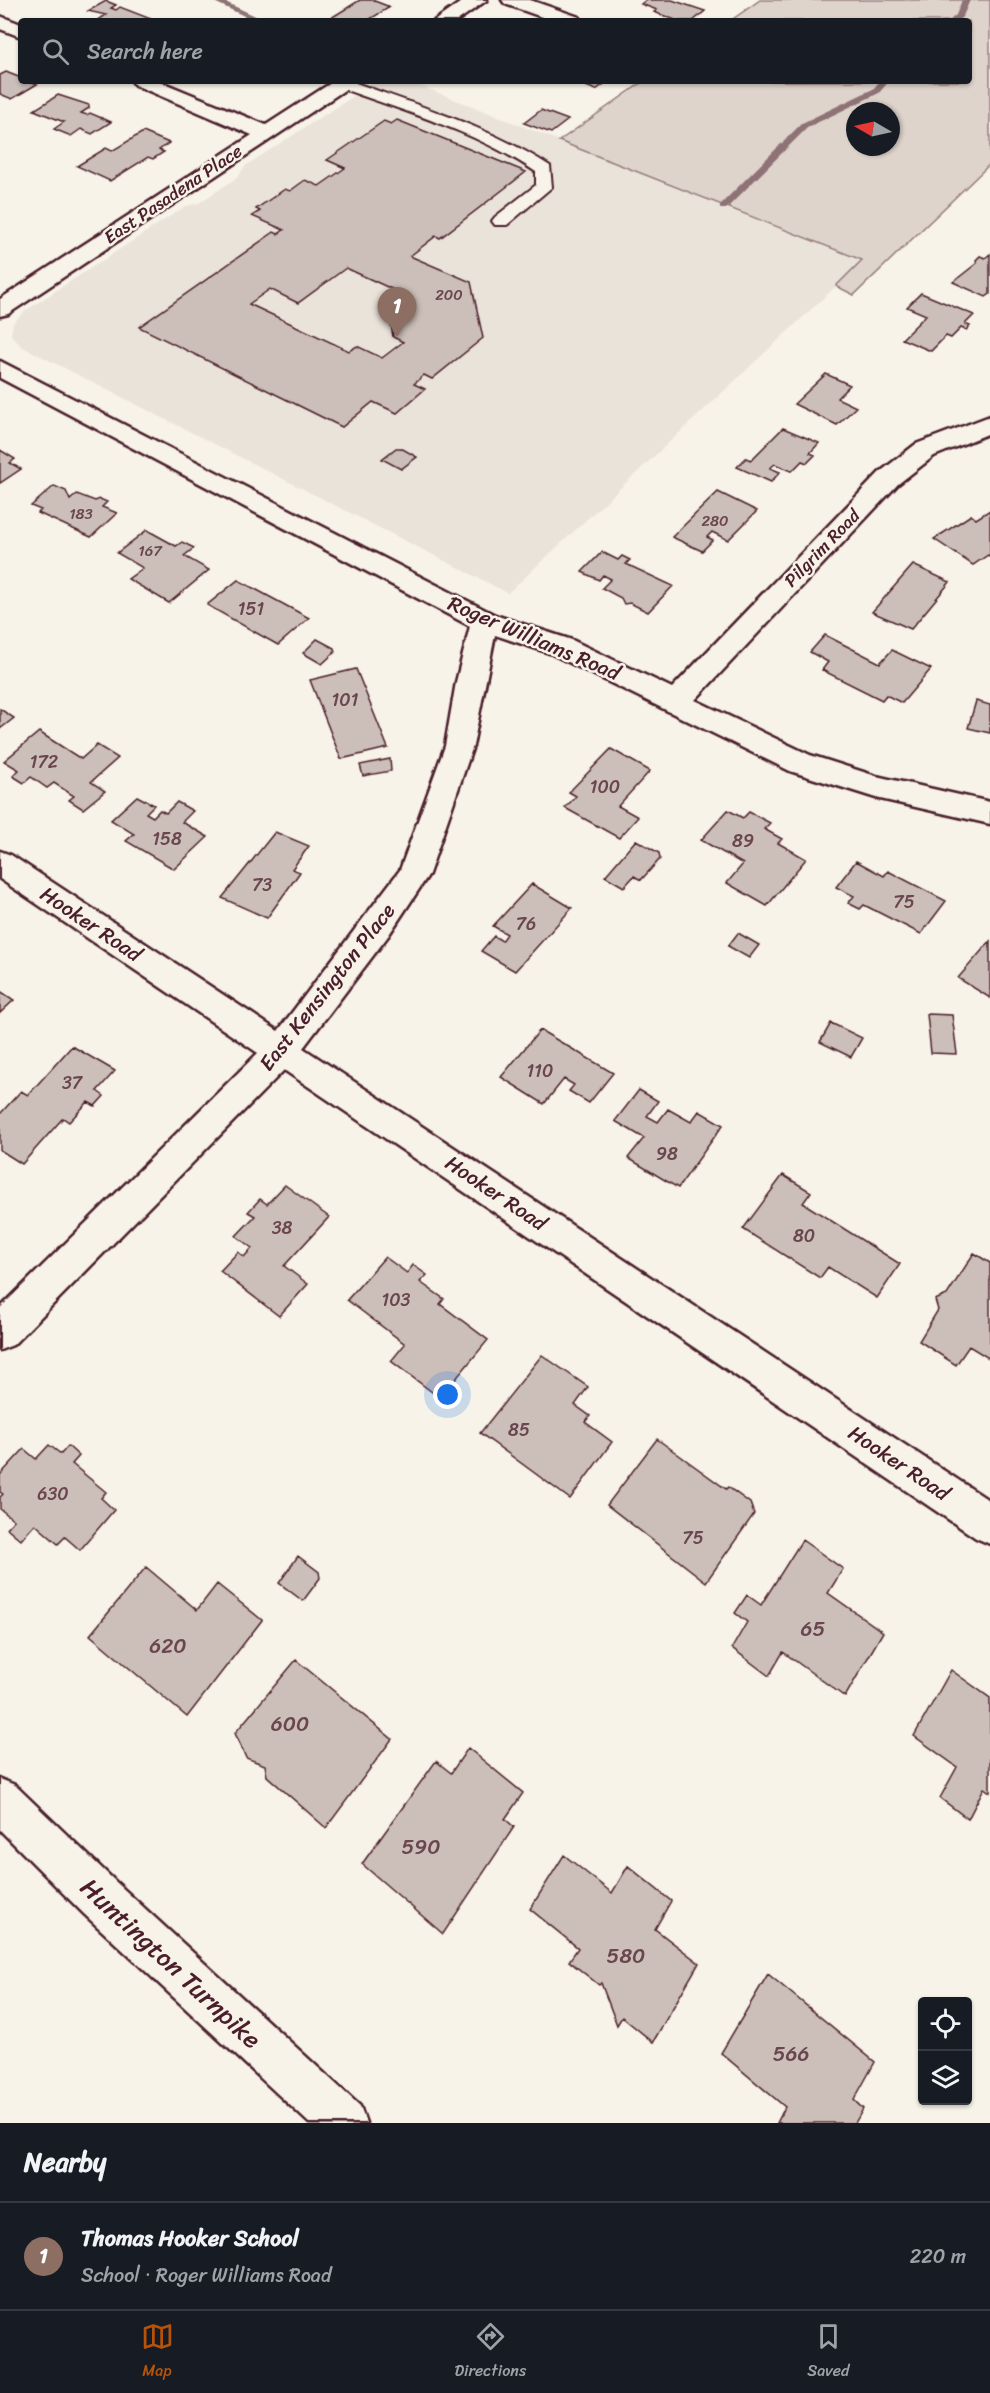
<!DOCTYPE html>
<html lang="en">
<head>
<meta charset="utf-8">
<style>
	body { margin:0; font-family:Sriracha,sans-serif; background:#242831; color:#f1f3f6 }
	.controls { position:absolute; right:18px; bottom:18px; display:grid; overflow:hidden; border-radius:6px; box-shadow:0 2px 4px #0004 }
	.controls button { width:54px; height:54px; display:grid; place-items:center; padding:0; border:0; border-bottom:2px solid #363941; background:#171b24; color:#f1f3f6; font:30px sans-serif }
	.compass { position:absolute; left:846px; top:102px; width:54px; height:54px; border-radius:50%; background:#171b24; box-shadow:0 2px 4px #0004; rotate:279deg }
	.you { position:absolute; left:448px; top:1395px; width:21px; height:21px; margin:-15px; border:4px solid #fff; border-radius:50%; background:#1a73e8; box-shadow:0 0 0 9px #1a73e833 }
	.badge { display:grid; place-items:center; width:39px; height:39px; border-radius:50%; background:#b45309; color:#fff; font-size:20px; font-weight:700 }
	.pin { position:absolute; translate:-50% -50px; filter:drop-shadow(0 2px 3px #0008) }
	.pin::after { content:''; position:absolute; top:32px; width:21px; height:18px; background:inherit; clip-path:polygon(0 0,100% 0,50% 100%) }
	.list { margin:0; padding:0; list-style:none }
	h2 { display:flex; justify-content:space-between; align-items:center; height:78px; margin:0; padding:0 24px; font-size:26px }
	h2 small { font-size:20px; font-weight:400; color:#9ea1a6 }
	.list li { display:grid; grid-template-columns:39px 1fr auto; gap:18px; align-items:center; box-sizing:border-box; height:108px; padding:0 24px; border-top:2px solid #363941 }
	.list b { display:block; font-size:22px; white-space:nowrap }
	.list p { margin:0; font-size:20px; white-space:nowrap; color:#9ea1a6 }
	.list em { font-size:20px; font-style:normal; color:#9ea1a6 }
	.icon { flex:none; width:33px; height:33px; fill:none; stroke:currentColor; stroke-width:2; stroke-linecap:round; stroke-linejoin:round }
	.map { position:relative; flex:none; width:990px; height:2123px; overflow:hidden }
	.search { position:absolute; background:#171b24; box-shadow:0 2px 4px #0004; left:18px; right:18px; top:18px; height:66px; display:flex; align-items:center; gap:15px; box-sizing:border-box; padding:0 21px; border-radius:6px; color:#9ea1a6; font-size:22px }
	.sheet { height:186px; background:#171b24 }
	nav { display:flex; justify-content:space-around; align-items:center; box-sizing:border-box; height:84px; border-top:2px solid #363941; background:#171b24; font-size:16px; color:#9ea1a6 }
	nav a { display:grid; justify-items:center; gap:3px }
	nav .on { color:#b45309 }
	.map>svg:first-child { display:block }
	.built { fill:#eae3da }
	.green { fill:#ded4cc; stroke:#947a7c; stroke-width:1.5; fill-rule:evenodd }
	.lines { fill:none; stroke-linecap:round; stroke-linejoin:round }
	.stream { fill:#8e7275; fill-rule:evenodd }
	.building { fill:#ccbfb9; stroke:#4a1f2b; stroke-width:1.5; fill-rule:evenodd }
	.lane-casing { stroke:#4a1f2b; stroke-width:4 }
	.street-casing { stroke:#4a1f2b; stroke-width:5 }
	.secondary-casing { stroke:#4a1f2b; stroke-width:5 }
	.lane { fill:#f7f3e8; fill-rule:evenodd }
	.street { fill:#f7f3e8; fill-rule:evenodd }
	.secondary { fill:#f7f3e8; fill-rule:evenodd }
	.labels { text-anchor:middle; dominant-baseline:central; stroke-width:5; stroke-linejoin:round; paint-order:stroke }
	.far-number-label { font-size:15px; fill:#6a474e }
	.far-street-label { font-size:18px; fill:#4a1f2b; stroke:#f7f3e8 }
	.number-label { font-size:18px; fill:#6a474e }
	.street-label { font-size:21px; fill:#4a1f2b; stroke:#f7f3e8 }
	.near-number-label { font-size:21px; fill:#6a474e }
	.near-street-label { font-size:26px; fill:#4a1f2b; stroke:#f7f3e8 }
</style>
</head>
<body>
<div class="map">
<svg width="990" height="2123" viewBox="0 0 990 2123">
	<rect width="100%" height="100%" fill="#f7f3e8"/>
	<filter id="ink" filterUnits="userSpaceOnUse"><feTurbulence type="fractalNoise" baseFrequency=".0167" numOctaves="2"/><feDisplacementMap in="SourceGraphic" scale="12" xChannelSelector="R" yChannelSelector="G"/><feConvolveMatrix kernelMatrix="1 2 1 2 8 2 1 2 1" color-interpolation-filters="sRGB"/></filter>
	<g filter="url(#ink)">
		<path class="built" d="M377 81H408L863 261 508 593 21 346 11 335 13 323 25 311 186 206 199 203 238 177 245 166Z"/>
		<path class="green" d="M760 0H990V164L854 295 836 286 862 260 559 141 644 81H969V21H730ZM855 111H891V147H855Z"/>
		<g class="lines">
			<path class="stream" d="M210 0H221L266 21H255Z
				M962 0H970L963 16 958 21H949L956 15Z
				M880 81H889L879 93 808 127 726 209H720V205L802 123 873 89Z"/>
		</g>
		<path class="building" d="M360 0H372L390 7 367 21H326Z
			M646 0H672L705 11 693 21H678L654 12 657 10 641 4Z
			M106 1 116 5 111 8 116 10 120 7 151 19 147 21H102L98 20 106 15 88 11Z
			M6 72 21 78V81L37 84 12 99 0 94V75Z
			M573 81H608L596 90Z
			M58 95 89 105V108L81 113 87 115 90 113 111 122 92 134 81 129 71 136 54 129 64 122 34 110Z
			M541 110 568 120 551 133 524 123Z
			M397 120 526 172 440 238 436 236 410 256 471 282 483 338 432 379 424 375 414 384 425 389 397 413 373 402 342 427 139 327 274 232 278 234 284 230 252 216 260 211 256 209 285 189 290 191 305 180 319 186 345 168 327 160 384 121 391 124ZM346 268 396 291 387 298 393 337 403 342 382 358 357 346 349 351 249 304 270 289 298 303Z
			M143 132 169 143 159 150 164 152 153 159 148 157 110 181 77 166 106 148 112 151Z
			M990 254V294L986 297 953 282 977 263 976 260 980 256 985 258Z
			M921 293 974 315 965 324 970 326 966 330 961 328 951 338 946 336 931 351 902 339 926 315 907 307Z
			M826 374 850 385 837 398 856 407 837 425 794 404Z
			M783 428 819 443 810 453 815 455 807 463 802 461 792 471 775 464 770 468 780 472 771 482 737 467 746 458 751 460Z
			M396 448H401L417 457 401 469 382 459Z
			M0 450 15 459 10 463 21 469 0 483Z
			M54 486 66 491 70 500 77 494 95 501 100 499 107 502 102 507 117 513 91 537 38 513 41 510 31 506Z
			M718 492 757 511 728 540 712 532 707 537 713 540 702 551 672 537Z
			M990 510V557L988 555 973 565 934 539 971 515 976 519Z
			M147 530 176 546 182 542 194 548 184 556 209 570 169 603 128 579 143 568 117 553Z
			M602 552 618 560 622 556 630 560 626 564 673 586 648 612 630 603 624 604 621 598 602 588 611 579 603 575 599 580 582 572Z
			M913 565 950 582 911 629 872 612Z
			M238 580 257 590 309 618 278 645 207 605Z
			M825 635 880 663 892 650 931 669 902 703 886 695 882 700 822 670 828 662 810 652Z
			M317 639 334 648 335 652 322 664 303 653Z
			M356 669 388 748 341 759 310 680Z
			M976 701 990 705V733L968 728Z
			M0 709 14 718 0 729Z
			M39 732 81 759 97 745 118 758 91 782 105 791 83 809 69 800 74 796 54 783 47 788 31 777 24 783 13 776 19 770 4 761Z
			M611 749 650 771 618 806 638 817 619 838 565 808 576 796 569 792Z
			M390 759 391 771 363 776 360 765Z
			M137 796 154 805 146 813 153 817 160 810 166 813 177 802 193 811 182 822 208 837 174 869 126 841 134 834 111 820Z
			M728 810 743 818 749 812 770 823 764 829 782 839 778 843 806 859 767 906 727 883 743 864 701 840Z
			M275 832 309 846 292 869 300 872 267 918 222 898Z
			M636 840 659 853 660 859 641 880 634 876 624 887 605 876Z
			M856 861 884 876 888 871 946 901 921 934 864 905 860 909 848 903 854 896 836 887Z
			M532 884 572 908 515 971 481 951 494 936 502 941 507 934 493 926Z
			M738 933 759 945 749 958 728 946Z
			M990 941V998L958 978Z
			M0 991 14 1000 0 1013Z
			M927 1014 952 1015 957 1054 931 1053Z
			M831 1023 862 1038 851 1057 820 1042Z
			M540 1030 613 1073 589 1103 569 1091 574 1085 564 1079 544 1104 501 1077Z
			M72 1046 115 1071 97 1091 104 1096 95 1106 88 1102 69 1122 63 1118 22 1164 0 1150V1114L21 1091 28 1095Z
			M639 1090 658 1101 647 1116 658 1122 668 1109 691 1122 699 1111 723 1125 678 1188 628 1158 644 1138 615 1121Z
			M783 1175 811 1192 803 1203 900 1264 877 1298 828 1267 820 1278 743 1229Z
			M285 1185 329 1217 284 1266 308 1284 279 1316 220 1271 238 1252 244 1257 252 1248 236 1236 255 1216 248 1212 260 1199 267 1204Z
			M974 1253 990 1263V1359L969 1346 956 1365 919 1341 938 1310 935 1300 947 1295Z
			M385 1257 407 1273 413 1265 427 1275 420 1282 444 1299 440 1304 488 1340 440 1398 391 1361 405 1344 347 1300Z
			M542 1355 588 1387 575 1405 590 1416 585 1422 612 1442 570 1499 480 1433Z
			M657 1439 726 1489 728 1487 750 1503 754 1514 706 1582 607 1505Z
			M49 1445 61 1454 68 1446 79 1456 72 1464 106 1492 101 1498 114 1510 80 1550 65 1537 58 1544 35 1524 21 1540 7 1528 14 1520 0 1509V1497L3 1494 0 1492V1475L24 1449 36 1459Z
			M802 1540 843 1569 828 1593 883 1632 845 1697 783 1652 769 1676 732 1648 747 1622 735 1613 747 1595 761 1605Z
			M298 1556 319 1572 320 1578 303 1601 279 1583Z
			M146 1567 197 1610 217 1584 262 1620 187 1717 90 1635Z
			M296 1660 392 1739 326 1828 267 1776 265 1765 246 1758 235 1733Z
			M951 1670 990 1698V1792L984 1788 968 1819 940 1798 957 1767 914 1736Z
			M468 1748 523 1793 505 1819 514 1827 443 1934 362 1864 436 1761 451 1773Z
			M564 1855 612 1893 628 1866 671 1901 655 1929 699 1963 653 2042 622 2017 617 2025 601 1983 599 1985 569 1961 578 1948 530 1909Z
			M768 1974 875 2062 854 2100 863 2109 855 2123H777L785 2107 721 2053Z"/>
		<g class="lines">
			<g class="lane-casing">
				<path id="lane" d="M338 81H350C419 106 488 126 550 166L552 187 507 225H495L492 221 495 217 536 185V172C475 131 406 112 338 87L336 84Z"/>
			</g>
			<g class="street-casing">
				<path id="street" d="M464 0H487L457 21H434Z
					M502 0H530L579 17 582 21H553L505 4Z
					M0 16 21 24V37L0 29Z
					M132 81H159L266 125 334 81H358L8 314 0 316V299L252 135 135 85Z
					M0 361 495 615 572 640 672 688 880 472 916 444 990 416V433L934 456 898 484 695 700 810 755 876 776 990 802V824L876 798 790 771 552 654 495 635 473 746 429 874 388 936 303 1048 990 1501V1544L976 1538 284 1070 13 1345 0 1350V1308L258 1053 0 879V851L11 855 278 1031 400 870 445 746 456 682 470 626 0 378Z"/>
			</g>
			<g class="secondary-casing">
				<path id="secondary" d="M0 1779 15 1785 116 1882 360 2106 366 2123H309L84 1914 0 1830Z"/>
			</g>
			<use href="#lane" class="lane"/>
			<use href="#street" class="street"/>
			<use href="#secondary" class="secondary"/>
		</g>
	</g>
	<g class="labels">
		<g class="far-number-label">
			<text x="449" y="295">200</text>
			<text x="81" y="514">183</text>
			<text x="715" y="521">280</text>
			<text x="150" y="551">167</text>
		</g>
		<g class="far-street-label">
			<text transform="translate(173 194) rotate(-34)">East Pasadena Place</text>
			<text transform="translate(822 548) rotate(-46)">Pilgrim Road</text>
		</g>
		<g class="number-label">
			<text x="251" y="609">151</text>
			<text x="345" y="700">101</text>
			<text x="44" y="762">172</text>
			<text x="605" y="787">100</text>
			<text x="167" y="839">158</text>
			<text x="743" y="841">89</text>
			<text x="262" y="885">73</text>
			<text x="904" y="902">75</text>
			<text x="526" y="924">76</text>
			<text x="540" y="1071">110</text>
			<text x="72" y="1083">37</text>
			<text x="667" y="1154">98</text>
			<text x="282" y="1228">38</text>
			<text x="804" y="1236">80</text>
			<text x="396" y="1300">103</text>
			<text x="519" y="1430">85</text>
			<text x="53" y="1494">630</text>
			<text x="693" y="1538">75</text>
		</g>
		<g class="street-label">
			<text transform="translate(534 638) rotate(23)">Roger Williams Road</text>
			<text transform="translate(91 924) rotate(34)">Hooker Road</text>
			<text transform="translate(327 987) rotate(-52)">East Kensington Place</text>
			<text transform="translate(496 1193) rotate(34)">Hooker Road</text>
			<text transform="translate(899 1463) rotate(34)">Hooker Road</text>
		</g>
		<g class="near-number-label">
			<text x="813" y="1629">65</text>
			<text x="168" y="1646">620</text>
			<text x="290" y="1724">600</text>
			<text x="421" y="1847">590</text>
			<text x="626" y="1956">580</text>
			<text x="791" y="2054">566</text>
		</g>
		<g class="near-street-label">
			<text transform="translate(171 1963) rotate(43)">Huntington Turnpike</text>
		</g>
	</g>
</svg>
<div class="controls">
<button><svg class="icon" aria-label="locate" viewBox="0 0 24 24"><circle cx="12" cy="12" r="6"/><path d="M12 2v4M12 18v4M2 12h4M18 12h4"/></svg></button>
<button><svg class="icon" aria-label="layers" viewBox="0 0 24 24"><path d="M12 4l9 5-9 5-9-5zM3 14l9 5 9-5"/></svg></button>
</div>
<svg class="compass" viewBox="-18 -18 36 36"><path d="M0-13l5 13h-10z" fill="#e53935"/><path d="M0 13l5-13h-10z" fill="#9ea1a6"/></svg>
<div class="you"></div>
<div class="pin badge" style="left:397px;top:337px;background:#8d6e63">1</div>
<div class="search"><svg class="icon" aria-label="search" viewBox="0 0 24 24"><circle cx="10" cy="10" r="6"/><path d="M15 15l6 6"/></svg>Search here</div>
</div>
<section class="sheet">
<h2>Nearby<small></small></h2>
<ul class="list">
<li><span class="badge" style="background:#8d6e63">1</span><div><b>Thomas Hooker School</b><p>School · Roger Williams Road</p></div><em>220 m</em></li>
</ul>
</section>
<nav>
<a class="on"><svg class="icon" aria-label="map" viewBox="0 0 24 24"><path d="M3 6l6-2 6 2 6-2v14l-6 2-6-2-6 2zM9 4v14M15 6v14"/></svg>Map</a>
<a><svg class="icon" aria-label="directions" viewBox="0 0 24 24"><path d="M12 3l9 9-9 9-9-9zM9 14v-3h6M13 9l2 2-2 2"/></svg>Directions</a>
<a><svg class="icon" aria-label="saved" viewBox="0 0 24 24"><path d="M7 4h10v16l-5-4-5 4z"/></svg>Saved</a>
</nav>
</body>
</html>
